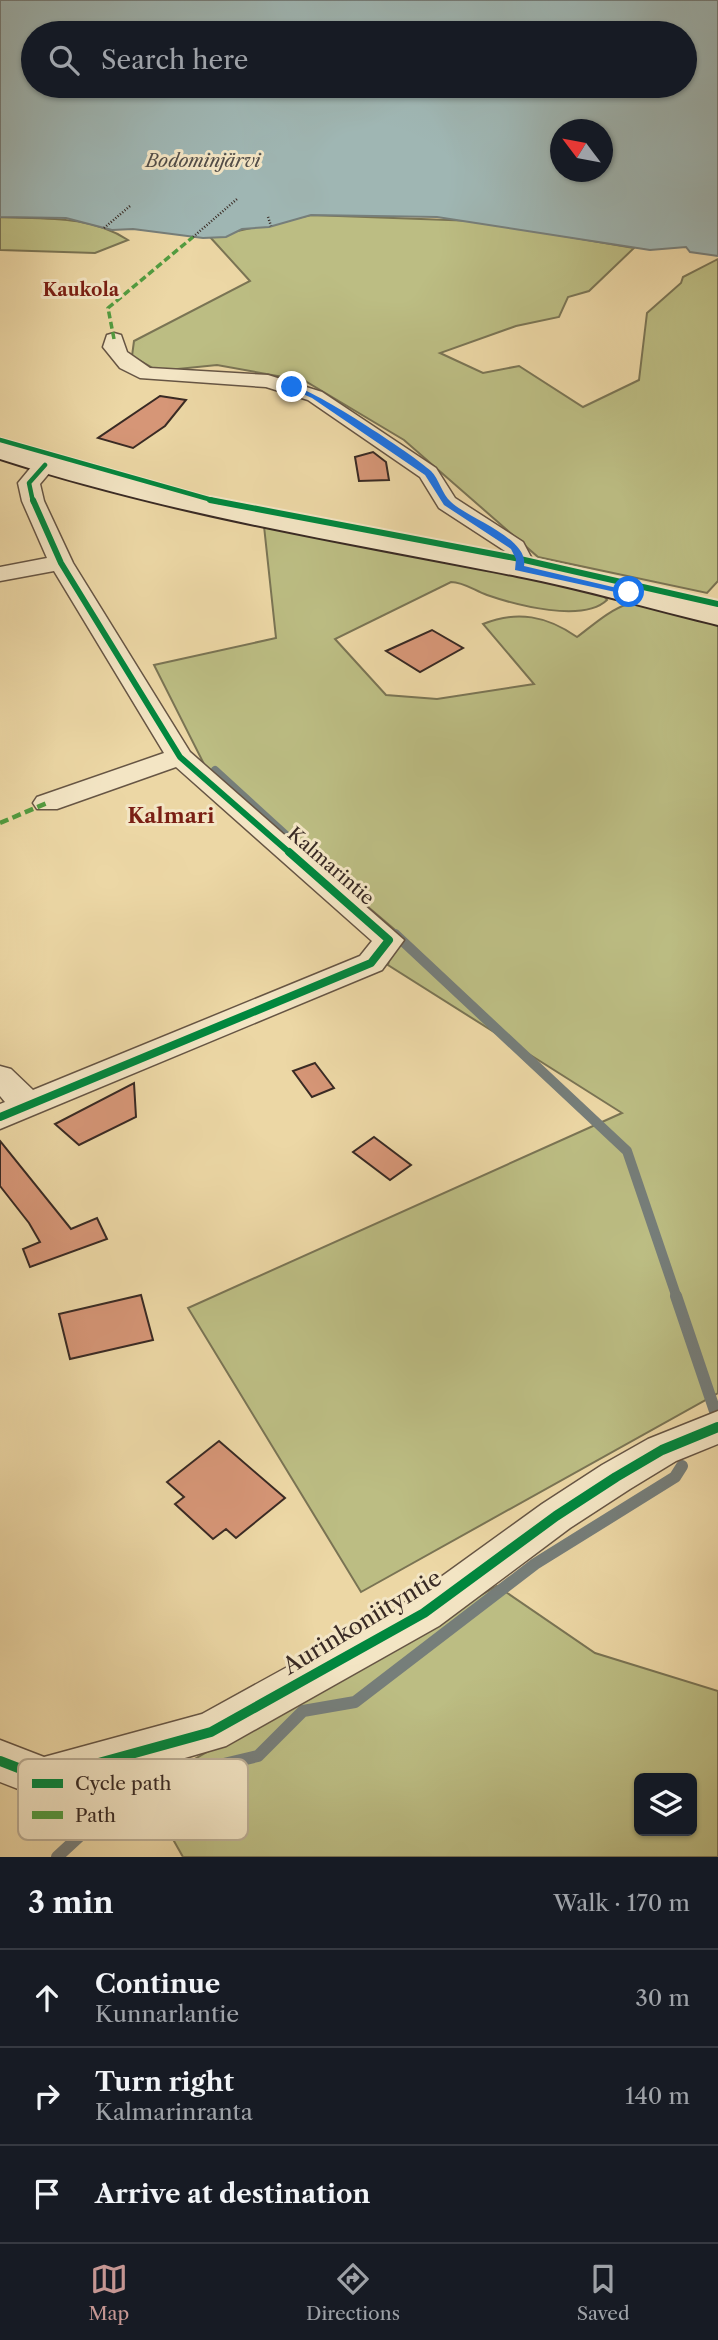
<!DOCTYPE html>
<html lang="en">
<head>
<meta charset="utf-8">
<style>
	body { margin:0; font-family:"Libre Caslon Text",serif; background:#242831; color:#f1f3f6 }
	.controls { position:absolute; right:21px; bottom:21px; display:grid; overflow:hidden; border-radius:10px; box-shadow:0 2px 5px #0004 }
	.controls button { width:63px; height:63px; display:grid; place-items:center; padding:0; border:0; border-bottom:2px solid #363941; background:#171b24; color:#f1f3f6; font:35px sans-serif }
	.compass { position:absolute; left:550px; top:119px; width:63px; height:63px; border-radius:50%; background:#171b24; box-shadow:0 2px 5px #0004; rotate:302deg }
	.stop { position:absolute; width:21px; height:21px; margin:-16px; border:5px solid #1a73e8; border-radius:50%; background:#fff }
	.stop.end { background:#1a73e8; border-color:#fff; box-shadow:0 2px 7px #0008 }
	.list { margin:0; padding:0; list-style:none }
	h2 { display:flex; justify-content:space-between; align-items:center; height:91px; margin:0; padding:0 28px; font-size:30px }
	h2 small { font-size:23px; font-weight:400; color:#9ea1a6 }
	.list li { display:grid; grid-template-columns:46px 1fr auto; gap:21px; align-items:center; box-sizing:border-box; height:98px; padding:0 28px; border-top:2px solid #363941 }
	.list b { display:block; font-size:26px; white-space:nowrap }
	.list p { margin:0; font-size:23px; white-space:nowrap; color:#9ea1a6 }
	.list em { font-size:23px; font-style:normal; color:#9ea1a6 }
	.icon { flex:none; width:38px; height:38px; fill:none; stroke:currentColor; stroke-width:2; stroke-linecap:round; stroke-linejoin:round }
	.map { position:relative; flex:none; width:718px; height:1857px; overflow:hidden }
	.search { position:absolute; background:#171b24; box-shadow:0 2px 5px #0004; left:21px; right:21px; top:21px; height:77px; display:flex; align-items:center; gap:18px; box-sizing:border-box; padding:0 24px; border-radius:38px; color:#9ea1a6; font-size:26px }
	.sheet { height:385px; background:#171b24 }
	nav { display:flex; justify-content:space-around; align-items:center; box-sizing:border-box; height:98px; border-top:2px solid #363941; background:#171b24; font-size:19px; color:#9ea1a6 }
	nav a { display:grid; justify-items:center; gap:4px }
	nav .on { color:#c59692 }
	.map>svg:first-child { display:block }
	.green { fill:#bcbd83; stroke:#7a7454; stroke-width:2; fill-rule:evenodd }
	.water { fill:#9fb6b3; stroke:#767e7a; stroke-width:2; fill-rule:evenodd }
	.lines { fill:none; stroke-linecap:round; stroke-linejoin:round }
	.stream-far2 { stroke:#767e7a; stroke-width:8 }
	.stream-far1 { stroke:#767e7a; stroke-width:10 }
	.stream { stroke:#767e7a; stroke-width:12 }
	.building { fill:#d69677; stroke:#392a24; stroke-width:2 }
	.minor-casing { stroke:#654; stroke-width:3 }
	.secondary-casing { stroke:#392a24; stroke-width:4 }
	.path { stroke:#392a24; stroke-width:2.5; stroke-dasharray:1 2; stroke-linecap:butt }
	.minor { fill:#f3e5c4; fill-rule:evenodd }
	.secondary { fill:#f3e5c4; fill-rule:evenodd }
	.quiet-far1 { stroke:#529c40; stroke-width:3.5; stroke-dasharray:7 3.5; stroke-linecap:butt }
	.quiet { stroke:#529c40; stroke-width:4.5; stroke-dasharray:9 4.5; stroke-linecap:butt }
	.cycleway-far3-casing { stroke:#f3e5c4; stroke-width:7 }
	.cycleway-far2-casing { stroke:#f3e5c4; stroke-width:10 }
	.cycleway-far1-casing { stroke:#f3e5c4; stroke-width:12 }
	.cycleway-casing { stroke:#f3e5c4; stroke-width:14 }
	.cycleway-far3 { stroke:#00873e; stroke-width:4.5 }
	.cycleway-far2 { stroke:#00873e; stroke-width:6 }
	.cycleway-far1 { stroke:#00873e; stroke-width:8 }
	.cycleway { stroke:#00873e; stroke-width:10 }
	.route { fill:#1a73e8 }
	.labels { text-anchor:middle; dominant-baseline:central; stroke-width:6; stroke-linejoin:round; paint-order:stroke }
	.far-water-label { font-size:18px; font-style:italic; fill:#524d48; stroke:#f3e5c4 }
	.far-neighbourhood-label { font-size:18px; font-weight:bold; fill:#7a1f14; stroke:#f3e5c4 }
	.street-label { font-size:19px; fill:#392a24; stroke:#f3e5c4 }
	.neighbourhood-label { font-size:21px; font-weight:bold; fill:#7a1f14; stroke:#f3e5c4 }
	.near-street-label { font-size:23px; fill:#392a24; stroke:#f3e5c4 }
	.key { fill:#f3e5c4; stroke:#bbad94; stroke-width:2 }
	.key-label { font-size:19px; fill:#392a24 }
</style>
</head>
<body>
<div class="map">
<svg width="718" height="1857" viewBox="0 0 718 1857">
	<rect width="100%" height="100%" fill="#ecd7a5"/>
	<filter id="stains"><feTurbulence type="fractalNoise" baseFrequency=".00286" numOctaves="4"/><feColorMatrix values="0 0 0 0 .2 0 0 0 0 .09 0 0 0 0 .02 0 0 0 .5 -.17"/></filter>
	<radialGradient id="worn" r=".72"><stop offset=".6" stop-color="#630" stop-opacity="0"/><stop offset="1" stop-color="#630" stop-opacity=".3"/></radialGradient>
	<path class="green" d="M311 215 476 221 634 248 589 291 568 297 559 317 516 326 440 353 483 373 519 366 583 407 639 380 647 313 681 283 683 277 718 259V581L707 593 538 557 404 440 305 381 217 365 158 371 132 356 134 341 250 281 210 237Z
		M0 217C45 219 89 215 128 240L95 253 0 250Z
		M264 526 599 590 607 600C583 623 516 605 487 595 475 591 464 582 451 582L335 639 386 695 437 699 534 684 483 624C517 610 547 616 577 637 592 626 609 610 628 604 655 596 691 614 718 621V1393L361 1592 188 1308 622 1113 388 965 395 930 207 770 154 665 276 638Z
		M497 1586 595 1653 718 1691V1857H183L144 1788ZM639 1778H692V1831H639Z"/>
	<path class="water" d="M0 0H718V256L690 252 686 247 650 250 437 217 311 215 269 227 242 229 226 237 203 238 133 229 112 230 66 218 0 217ZM33 33H685V86H33ZM560 130H602V172H560Z"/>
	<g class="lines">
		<path class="stream-far2" d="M215 770 307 854"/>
		<path class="stream-far1" d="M305 852 356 898
			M395 934 627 1151 677 1298"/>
		<path class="stream" d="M676 1296 715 1411
			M57 1857 135 1785 258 1756 303 1711 355 1702 535 1564 675 1477 682 1466"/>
	</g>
	<path class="building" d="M160 396 186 400 165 426 133 448 98 438Z
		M373 452 386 462 389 480 359 481 355 457Z
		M432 630 463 648 420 672 386 651Z
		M315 1063 334 1088 312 1097 293 1071Z
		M134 1083 136 1117 79 1145 55 1124Z
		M374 1137 411 1165 390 1180 353 1152Z
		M0 1141 71 1229 97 1218 107 1239 30 1267 23 1249 40 1242 29 1223 0 1186Z
		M141 1295 153 1340 70 1359 59 1314Z
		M219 1441 285 1498 236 1538 226 1529 213 1539 175 1504 184 1497 167 1482Z"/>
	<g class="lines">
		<g class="minor-casing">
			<path id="minor" d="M114 333 121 335 127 352 150 368 268 375 322 392 436 468 455 498 523 542 532 559 527 573H511L505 551 439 508 420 477 308 400 266 387 140 378 120 368 103 347 107 335Z
				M45 458 56 465 40 484 44 501 73 563 190 752 404 940 382 970 0 1129V1104L5 1102 0 1096V1066L11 1069 33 1090 360 956 372 941 176 767 57 809H37L33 803 37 797 164 753 54 571 0 581V567L47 558 22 501 18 483 37 460Z
				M718 1411V1444L676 1461 630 1489 570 1528 439 1626 226 1746 44 1799 0 1782V1740L44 1757 202 1714 409 1600 542 1504 602 1465 648 1439Z"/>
		</g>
		<g class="secondary-casing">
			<path id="secondary" d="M0 442 192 495 542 563 718 605V625C651 609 585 589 517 576 343 542 169 514 0 459Z"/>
		</g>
		<path class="path" d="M268 217 271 226
			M104 228 130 206
			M193 237 237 199"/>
		<use href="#minor" class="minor"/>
		<use href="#secondary" class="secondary"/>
		<path class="quiet-far1" d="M114 339 108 308 193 237"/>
		<path class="quiet" d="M0 823 47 803"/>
		<g class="cycleway-far3-casing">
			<path id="cycleway-far3" d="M0 440 219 502
				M33 502 29 483 45 465"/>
		</g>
		<g class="cycleway-far2-casing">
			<path id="cycleway-far2" d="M33 500 61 563 180 757 291 854
				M210 500 520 559 718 604"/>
		</g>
		<g class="cycleway-far1-casing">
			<path id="cycleway-far1" d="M0 1117 371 963 389 940 289 852"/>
		</g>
		<g class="cycleway-casing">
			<path id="cycleway" d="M0 1761 44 1778 211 1732 424 1613 556 1516 616 1477 662 1450 718 1427"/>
		</g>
		<use href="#cycleway-far3" class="cycleway-far3"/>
		<use href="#cycleway-far2" class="cycleway-far2"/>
		<use href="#cycleway-far1" class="cycleway-far1"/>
		<use href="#cycleway" class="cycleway"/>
	</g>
	<path class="route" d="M289 385C308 385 414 455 431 471 439 479 442 494 451 502 469 519 529 538 524 566L634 592 629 595 515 570 516 559 511 549 444 505 425 475 312 398 289 388Z"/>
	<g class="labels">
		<g class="far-water-label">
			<text x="203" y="161">Bodominjärvi</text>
		</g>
		<g class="far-neighbourhood-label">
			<text x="81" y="290">Kaukola</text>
		</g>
		<g class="street-label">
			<text transform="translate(331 866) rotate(41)">Kalmarintie</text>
		</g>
		<g class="neighbourhood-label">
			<text x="171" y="815">Kalmari</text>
		</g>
		<g class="near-street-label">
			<text transform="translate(362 1622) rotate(-31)">Aurinkoniityntie</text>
		</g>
	</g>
	<rect x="18" y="1759" width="230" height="81" rx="10" class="key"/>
	<rect x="32" y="1779" width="31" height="9" fill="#00873e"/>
	<rect x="32" y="1811" width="31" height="8" fill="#529c40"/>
	<g class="key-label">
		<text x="75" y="1790">Cycle path</text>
		<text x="75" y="1822">Path</text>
	</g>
	<rect width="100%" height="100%" filter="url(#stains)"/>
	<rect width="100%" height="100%" fill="url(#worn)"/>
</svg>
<div class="controls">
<button><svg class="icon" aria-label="layers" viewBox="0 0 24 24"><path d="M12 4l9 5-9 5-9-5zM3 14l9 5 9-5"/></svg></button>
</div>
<svg class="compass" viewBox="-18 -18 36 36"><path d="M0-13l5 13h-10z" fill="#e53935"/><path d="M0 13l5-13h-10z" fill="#9ea1a6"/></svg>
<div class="stop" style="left:629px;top:592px"></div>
<div class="stop end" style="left:292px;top:387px"></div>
<div class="search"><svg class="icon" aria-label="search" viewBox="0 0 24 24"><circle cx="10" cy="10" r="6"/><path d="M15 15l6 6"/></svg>Search here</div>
</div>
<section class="sheet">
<h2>3 min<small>Walk · 170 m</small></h2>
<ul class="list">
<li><svg class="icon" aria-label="ahead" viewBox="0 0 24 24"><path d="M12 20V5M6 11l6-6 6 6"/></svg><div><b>Continue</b><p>Kunnarlantie</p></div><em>30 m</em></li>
<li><svg class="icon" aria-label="right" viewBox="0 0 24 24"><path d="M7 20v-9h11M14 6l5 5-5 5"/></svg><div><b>Turn right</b><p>Kalmarinranta</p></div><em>140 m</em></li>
<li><svg class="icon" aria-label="arrive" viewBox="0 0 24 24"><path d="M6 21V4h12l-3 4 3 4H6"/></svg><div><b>Arrive at destination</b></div></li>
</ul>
</section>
<nav>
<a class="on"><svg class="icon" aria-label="map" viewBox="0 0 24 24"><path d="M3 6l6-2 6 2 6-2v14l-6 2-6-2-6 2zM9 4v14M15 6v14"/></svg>Map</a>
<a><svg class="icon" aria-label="directions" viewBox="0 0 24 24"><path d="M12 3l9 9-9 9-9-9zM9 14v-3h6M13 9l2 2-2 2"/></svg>Directions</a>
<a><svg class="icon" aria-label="saved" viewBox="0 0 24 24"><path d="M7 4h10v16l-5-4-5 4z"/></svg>Saved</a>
</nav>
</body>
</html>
